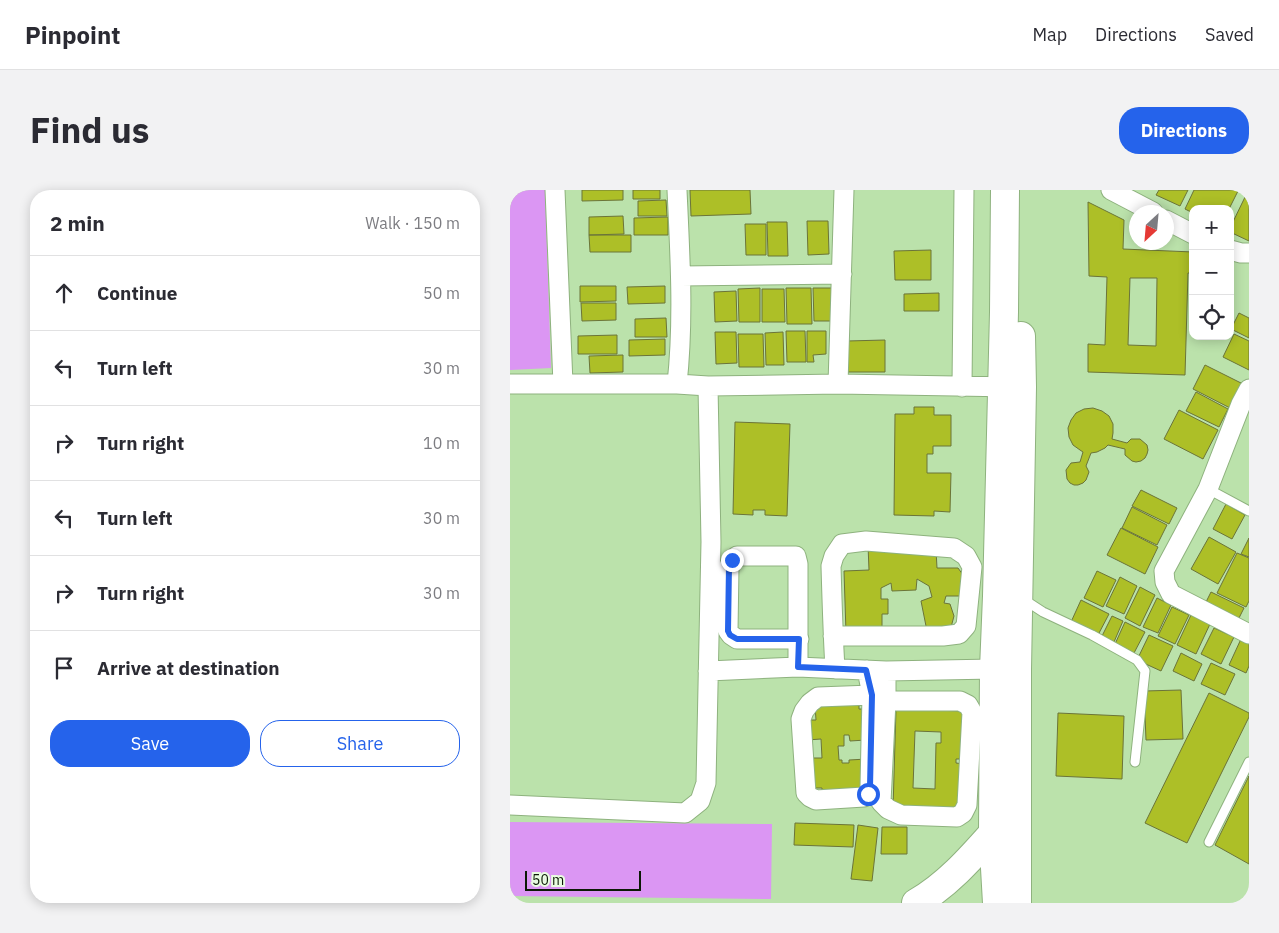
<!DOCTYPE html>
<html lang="en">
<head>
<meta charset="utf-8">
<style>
	body { margin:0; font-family:"IBM Plex Sans",sans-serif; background:#f2f2f3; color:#2b2b33 }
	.controls { position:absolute; right:15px; top:15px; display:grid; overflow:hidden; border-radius:10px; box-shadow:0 2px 12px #0003 }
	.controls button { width:45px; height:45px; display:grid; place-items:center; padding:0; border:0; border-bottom:1px solid #e1e1e2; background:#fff; color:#2b2b33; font:25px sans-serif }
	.compass { position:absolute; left:619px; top:15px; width:45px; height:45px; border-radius:50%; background:#fff; box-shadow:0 2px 12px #0003; rotate:206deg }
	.scale { position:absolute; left:15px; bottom:12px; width:116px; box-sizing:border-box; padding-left:5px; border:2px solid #0c1a06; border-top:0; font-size:14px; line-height:18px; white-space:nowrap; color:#0c1a06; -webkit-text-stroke:4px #e9fce1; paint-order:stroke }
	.stop { position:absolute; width:15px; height:15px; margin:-11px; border:4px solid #2563eb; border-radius:50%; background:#fff }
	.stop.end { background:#2563eb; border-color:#fff; box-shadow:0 1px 5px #0008 }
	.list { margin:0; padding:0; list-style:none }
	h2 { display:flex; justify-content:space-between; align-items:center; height:65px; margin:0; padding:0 20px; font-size:21px }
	h2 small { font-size:16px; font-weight:400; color:#7c7c81 }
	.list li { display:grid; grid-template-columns:32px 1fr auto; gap:15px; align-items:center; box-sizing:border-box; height:75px; padding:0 20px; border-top:1px solid #e1e1e2 }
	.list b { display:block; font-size:19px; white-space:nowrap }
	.list em { font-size:16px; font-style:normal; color:#7c7c81 }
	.actions { display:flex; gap:10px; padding:15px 20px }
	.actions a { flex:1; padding:11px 0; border:1px solid #2563eb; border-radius:20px; text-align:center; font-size:18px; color:#2563eb }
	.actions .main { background:#2563eb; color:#fff }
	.icon { flex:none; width:28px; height:28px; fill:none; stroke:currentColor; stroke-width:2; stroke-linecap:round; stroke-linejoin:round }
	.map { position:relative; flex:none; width:739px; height:713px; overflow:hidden; border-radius:20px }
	header { display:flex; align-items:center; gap:30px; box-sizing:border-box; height:70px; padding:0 25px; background:#fff; border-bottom:1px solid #e1e1e2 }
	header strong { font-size:24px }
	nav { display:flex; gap:28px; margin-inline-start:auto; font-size:18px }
	.intro { display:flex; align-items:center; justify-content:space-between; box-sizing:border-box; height:120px; padding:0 30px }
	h1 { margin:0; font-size:35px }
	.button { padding:12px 22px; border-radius:20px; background:#2563eb; color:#fff; font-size:18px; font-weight:700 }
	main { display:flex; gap:30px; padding:0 30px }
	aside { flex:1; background:#fff; border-radius:20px; box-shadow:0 2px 12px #0003 }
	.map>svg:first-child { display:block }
	.green { fill:#db96f3 }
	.building { fill:#adbf27; stroke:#6b7439; fill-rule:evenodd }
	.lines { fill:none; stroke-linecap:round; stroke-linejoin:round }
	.service-casing { stroke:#8eb27e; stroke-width:11 }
	.minor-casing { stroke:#8eb27e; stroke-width:21 }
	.primary-casing { stroke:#8eb27e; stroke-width:30 }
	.trunk-casing { stroke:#8eb27e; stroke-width:30 }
	.service { stroke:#fff; stroke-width:9 }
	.minor { stroke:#fff; stroke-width:19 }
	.primary { stroke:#fff; stroke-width:28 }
	.trunk { stroke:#fff; stroke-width:28 }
	.route { stroke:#2563eb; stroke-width:6 }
</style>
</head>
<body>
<header>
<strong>Pinpoint</strong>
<nav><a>Map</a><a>Directions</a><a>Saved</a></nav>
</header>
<div class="intro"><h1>Find us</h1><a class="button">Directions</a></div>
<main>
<aside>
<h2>2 min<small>Walk · 150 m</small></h2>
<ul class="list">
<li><svg class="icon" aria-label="ahead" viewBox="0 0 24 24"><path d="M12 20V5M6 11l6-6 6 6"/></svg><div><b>Continue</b></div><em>50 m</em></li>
<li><svg class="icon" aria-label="left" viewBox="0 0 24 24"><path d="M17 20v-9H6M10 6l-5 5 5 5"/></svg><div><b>Turn left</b></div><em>30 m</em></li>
<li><svg class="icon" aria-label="right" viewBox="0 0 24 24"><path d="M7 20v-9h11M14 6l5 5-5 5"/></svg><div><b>Turn right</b></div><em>10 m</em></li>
<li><svg class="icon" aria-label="left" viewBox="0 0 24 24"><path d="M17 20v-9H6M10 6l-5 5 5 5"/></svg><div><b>Turn left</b></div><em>30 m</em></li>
<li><svg class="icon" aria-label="right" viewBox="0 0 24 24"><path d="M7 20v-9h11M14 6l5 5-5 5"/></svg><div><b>Turn right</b></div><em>30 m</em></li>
<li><svg class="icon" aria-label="arrive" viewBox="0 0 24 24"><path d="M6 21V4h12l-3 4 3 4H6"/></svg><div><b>Arrive at destination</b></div></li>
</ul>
<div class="actions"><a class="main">Save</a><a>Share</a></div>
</aside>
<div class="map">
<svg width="739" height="713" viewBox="0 0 739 713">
	<rect width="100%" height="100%" fill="#bbe2ab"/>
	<path class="green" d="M0 0H35L41 178 0 180Z
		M0 632 262 634 261 709 0 706Z"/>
	<path class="building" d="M72 0H113V10L72 11Z
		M123 0H150V9H123Z
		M180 0H240L241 24 181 26Z
		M649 0H678L670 16 646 5Z
		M684 0H726L728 1 719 19H683V23L675 19Z
		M736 5 739 6V51L720 42V38Z
		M156 10 157 26H128V11Z
		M578 12 614 30 613 59 683 62V83H678L675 185 578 182V154L595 155 597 87 579 86ZM620 88H647L646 156 618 155Z
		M113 26 114 44 79 45V27Z
		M158 27V45H124V28Z
		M297 31H318L319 64 298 65Z
		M257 32H277L278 66H258Z
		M235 34H256V65H236Z
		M79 45H121V62H80Z
		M421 60V90H385L384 61Z
		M70 96H106V111L70 112Z
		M155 96V113L118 114 117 97Z
		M250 98V132H229L228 99Z
		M276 98H301L302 134H277Z
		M303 98H323L324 131H304Z
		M252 99H274L275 132H252Z
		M226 101 227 131 205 132 204 102Z
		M429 103V121H394V104Z
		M71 113H106V130L72 131Z
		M729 123 739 128V148L721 139Z
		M156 128 157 147H125V129Z
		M276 141H295L296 172H277Z
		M297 141H316V164L303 165 304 172H297Z
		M205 142H226L227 173 206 174Z
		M273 142 274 175H256L255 143Z
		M228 144H253L254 177H229Z
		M724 144 739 151V180L713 167Z
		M107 145V164H68V146Z
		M155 149V165L119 166V150Z
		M375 150V182H337V151Z
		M113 165V182L80 183 79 166Z
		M695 175 735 195 722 219 683 199Z
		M686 202 718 219 709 237 676 221Z
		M404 217H424V225H441V256H423V264H417V283H441L440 322 424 321V326L384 325 385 224H404Z
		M583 218 592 221 599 226 603 234V243L602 249 617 253 621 249H630L637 255 638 260 637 264 635 268 631 271 626 272 622 271 615 265V259L598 255 595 258 587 262 581 263 576 276 579 282 576 290 573 293 568 295H564L560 293 557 289 556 280 561 273 570 272 573 262 570 260 563 255 559 247 558 238 561 230 566 223 574 219Z
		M669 220 708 240 693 269 654 249Z
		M225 232 280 234 277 326 255 325V320H243V325L223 324Z
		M631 300 667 318 659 334 622 316Z
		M716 314 735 325 722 349 703 339Z
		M622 317 657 335 647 355 612 338Z
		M611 338 648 357 635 384 597 365Z
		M699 347 726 362 708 394 681 379Z
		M739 348V367L731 364Z
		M358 355 426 360 427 378H448L456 389 455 406H436L434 413 440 414 444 426 440 441H417L411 411 422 407 419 396 407 389 406 400 382 401 381 393 371 398V409H378V424H372V442L336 443 334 381 359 380Z
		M727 363 739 368V411L736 417 707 403Z
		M587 381 606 390 593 417 574 408Z
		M610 387 627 396 614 424 596 416Z
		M630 397 645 405 630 436 615 428Z
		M701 402 734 418 726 434 693 418Z
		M647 408 661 415 648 443 633 437Z
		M571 410 599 424 588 445 561 432Z
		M662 417 679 425 665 454 648 446Z
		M681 425 700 434 686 464 667 455Z
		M602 426 613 431 604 452 592 446Z
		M615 432 635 442 624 463 605 454Z
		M704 438 724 447 711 474 691 464Z
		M639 445 663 456 651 481 627 470Z
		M731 449 739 453V476L736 483 719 475Z
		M671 463 692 474 684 491 663 481Z
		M701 473 725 484 715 505 691 494Z
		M671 500 673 549 636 550 634 501Z
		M699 503 739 523V527L677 653 635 633Z
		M349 513V519H356V550L340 551 339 545H334V556H328L329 570H332V573H339V570L357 569 355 600 312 606V598H303L302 568H312L311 549 297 550 296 530H306L305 515Z
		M386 519 455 521 454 569H446V573L454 574 452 621 383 619ZM405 541 431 542V553H426L425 599 403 598Z
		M548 523 614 526 612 589 546 586Z
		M739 586V674L705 655Z
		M285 633 344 635 343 657 284 655Z
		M348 635 368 638 362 691 341 689Z
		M372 637H397V664H371Z"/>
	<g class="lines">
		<g class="service-casing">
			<path id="service" d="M698 299 739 321
				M513 409 533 422 582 445 627 470 635 481 625 572
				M699 652 739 572"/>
		</g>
		<g class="minor-casing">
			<path id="minor" d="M45 0 53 194
				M167 0C170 65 174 130 167 194
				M601 0 643 22
				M656 30 683 44
				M720 60 731 63H739
				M171 86 332 84
				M0 194H167L198 196 328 194 504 197
				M328 194 334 0
				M452 197 454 0
				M739 199 731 214 698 299 654 381 655 392 661 404 739 444
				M323 446H433L449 444 456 436 462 377 456 366 444 358 356 351 332 354 324 366 321 376C322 411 323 445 325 479
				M288 477V374L286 366H227L222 370 219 376 218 441 221 445 227 449H289
				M357 480 362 505 360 597 358 604 354 607 306 610 300 607 296 603 291 529 294 521 300 513 308 507 362 505
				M198 481 288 477 376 481 484 479
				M376 481V511L371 612 378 619 391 625 447 627 453 623 457 615 462 522 458 515 450 511H376
				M0 615 175 623 190 611 196 593 201 352 198 196"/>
		</g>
		<g class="primary-casing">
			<path id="primary" d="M406 713C436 696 460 669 483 643"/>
		</g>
		<g class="trunk-casing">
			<path id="trunk" d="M487 713 483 643 484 479 487 406 494 122 495 0
				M507 713V480L512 197 511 146"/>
		</g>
		<use href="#service" class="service"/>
		<use href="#minor" class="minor"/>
		<use href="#primary" class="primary"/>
		<use href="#trunk" class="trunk"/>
	</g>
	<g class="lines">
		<path class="route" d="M222 370 219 376 218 441 220 445 227 449H289L288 477 356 480 362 505 360 597 358 604"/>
	</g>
</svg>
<div class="controls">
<button>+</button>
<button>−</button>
<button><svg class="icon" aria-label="locate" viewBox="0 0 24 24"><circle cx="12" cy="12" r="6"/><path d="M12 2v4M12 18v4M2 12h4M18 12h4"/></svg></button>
</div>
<svg class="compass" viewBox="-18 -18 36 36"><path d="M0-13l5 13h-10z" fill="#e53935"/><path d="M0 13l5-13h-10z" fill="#7c7c81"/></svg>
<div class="scale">50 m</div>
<div class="stop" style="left:358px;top:604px"></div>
<div class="stop end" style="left:222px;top:370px"></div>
</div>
</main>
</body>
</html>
